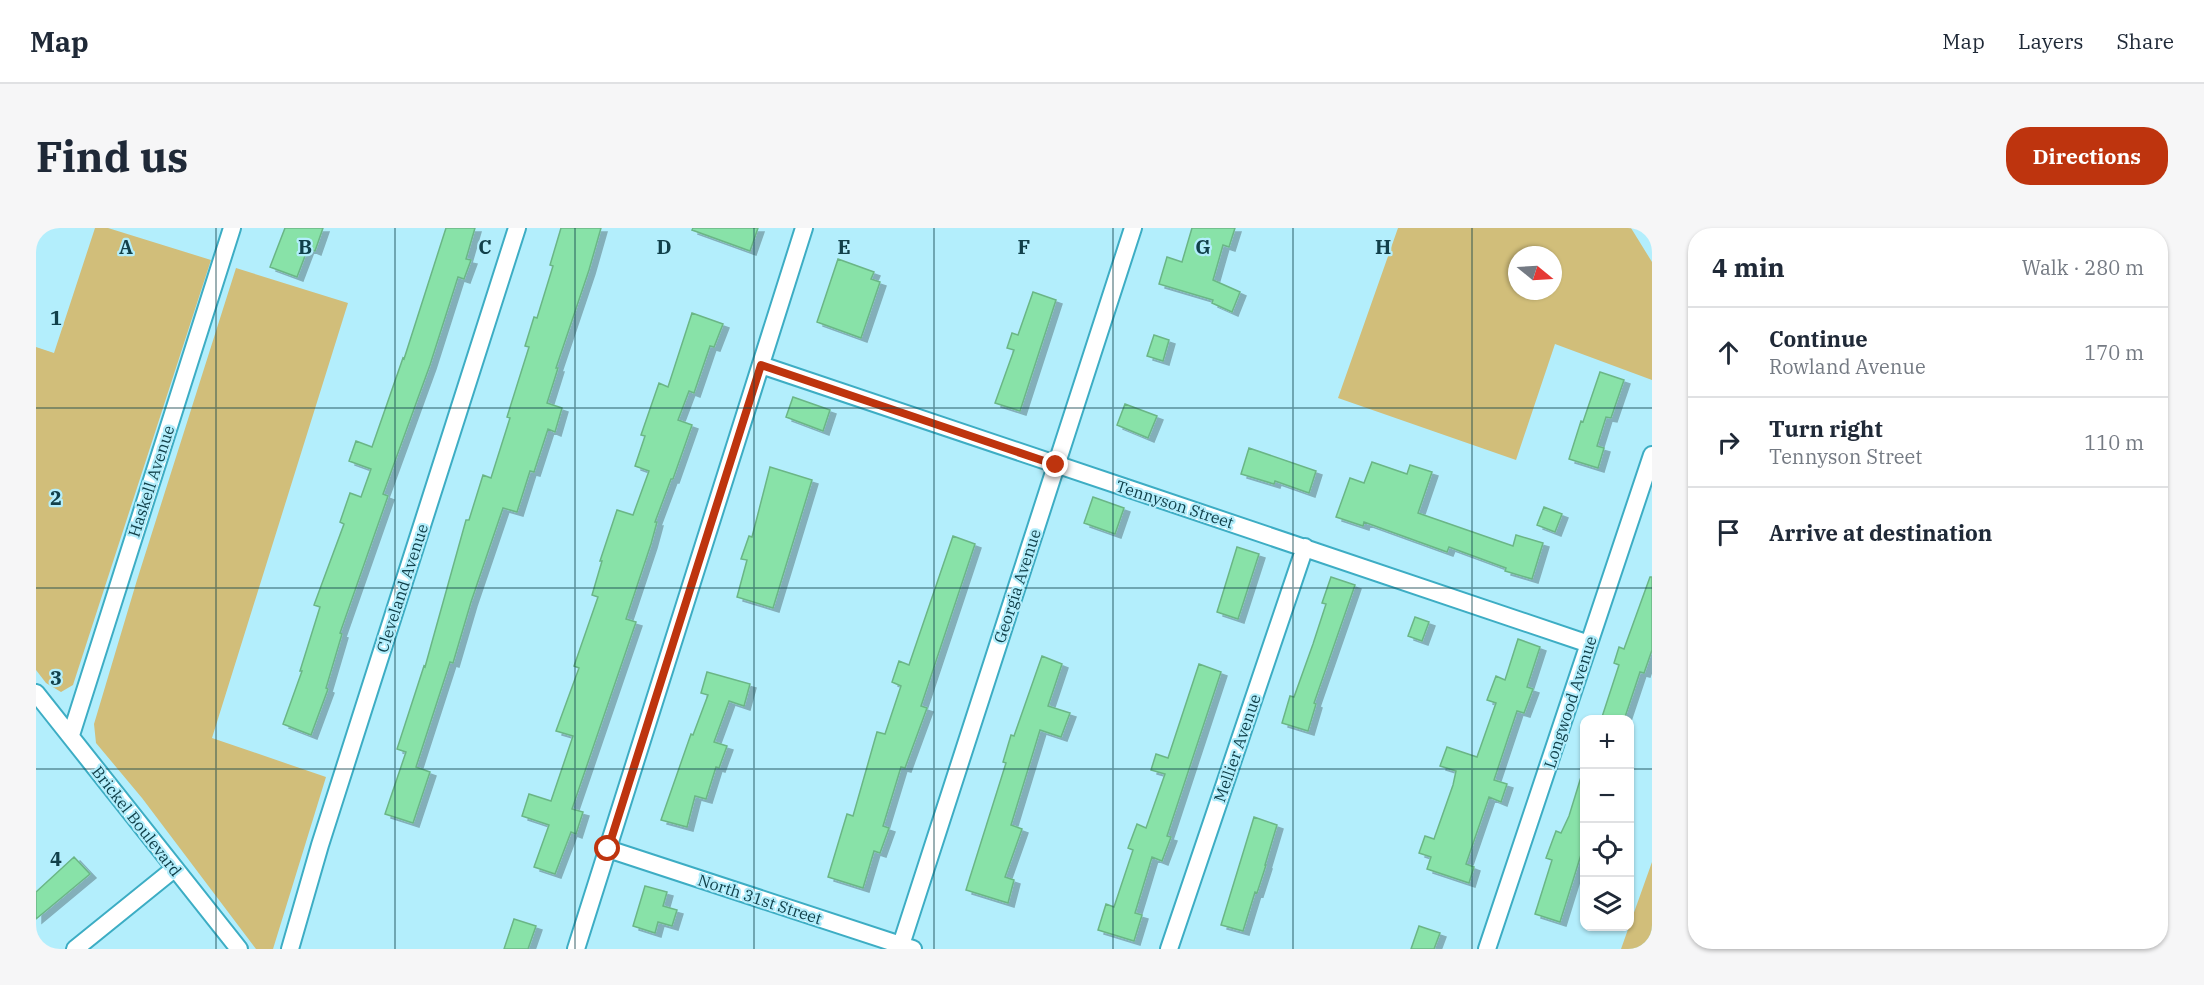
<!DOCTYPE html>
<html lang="en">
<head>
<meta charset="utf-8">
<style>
	body { margin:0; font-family:"IBM Plex Serif",serif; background:#f6f6f7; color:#1f2937 }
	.controls { position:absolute; right:18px; bottom:18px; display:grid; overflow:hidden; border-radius:12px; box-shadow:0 2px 4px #0004 }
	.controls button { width:54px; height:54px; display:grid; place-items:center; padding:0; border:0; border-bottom:2px solid #e0e1e3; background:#fff; color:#1f2937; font:30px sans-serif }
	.compass { position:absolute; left:1472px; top:18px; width:54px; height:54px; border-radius:50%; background:#fff; box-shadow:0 2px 4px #0004; rotate:108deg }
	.stop { position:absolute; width:18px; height:18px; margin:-14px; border:4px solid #be340e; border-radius:50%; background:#fff }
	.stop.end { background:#be340e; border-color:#fff; box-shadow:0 2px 6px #0008 }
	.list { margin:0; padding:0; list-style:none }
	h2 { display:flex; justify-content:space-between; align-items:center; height:78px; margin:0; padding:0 24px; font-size:26px }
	h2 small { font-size:20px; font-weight:400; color:#747a83 }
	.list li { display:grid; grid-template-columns:39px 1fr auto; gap:18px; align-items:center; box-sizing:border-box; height:90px; padding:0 24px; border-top:2px solid #e0e1e3 }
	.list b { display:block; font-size:22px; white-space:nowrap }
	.list p { margin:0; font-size:20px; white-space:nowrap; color:#747a83 }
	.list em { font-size:20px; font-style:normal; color:#747a83 }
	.icon { flex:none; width:33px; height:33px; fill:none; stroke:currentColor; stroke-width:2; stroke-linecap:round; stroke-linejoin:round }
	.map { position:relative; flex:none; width:1616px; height:721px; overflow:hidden; border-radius:24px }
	header { display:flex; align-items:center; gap:36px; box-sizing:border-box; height:84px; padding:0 30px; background:#fff; border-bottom:2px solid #e0e1e3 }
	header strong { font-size:28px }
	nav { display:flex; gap:33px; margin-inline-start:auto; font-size:21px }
	.intro { display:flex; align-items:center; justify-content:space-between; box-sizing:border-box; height:144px; padding:0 36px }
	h1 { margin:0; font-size:42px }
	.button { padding:15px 27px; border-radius:24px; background:#be340e; color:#fff; font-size:21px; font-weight:700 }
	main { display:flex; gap:36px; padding:0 36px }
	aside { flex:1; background:#fff; border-radius:24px; box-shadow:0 2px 4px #0004 }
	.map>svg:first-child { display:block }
	.green { fill:#d1be7a; fill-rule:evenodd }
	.building { fill:#88e2a8; stroke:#6bb686; stroke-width:1.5; filter:url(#shadow) }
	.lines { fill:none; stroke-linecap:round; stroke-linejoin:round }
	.street-casing { stroke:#3dadc4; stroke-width:20 }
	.street { stroke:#fff; stroke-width:16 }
	.route { stroke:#be340e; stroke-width:8 }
	.grid { fill:none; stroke:#11404a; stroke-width:1.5; stroke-opacity:0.55 }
	.labels { text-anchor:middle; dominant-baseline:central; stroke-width:4.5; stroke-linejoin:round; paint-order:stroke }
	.street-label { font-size:16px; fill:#11404a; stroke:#b3eefc }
	.grid-label { font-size:20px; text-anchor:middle; font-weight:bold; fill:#11404a; stroke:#b3eefc; stroke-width:4.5; stroke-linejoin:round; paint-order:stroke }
</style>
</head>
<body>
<header>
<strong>Map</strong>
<nav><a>Map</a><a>Layers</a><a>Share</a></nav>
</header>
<div class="intro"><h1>Find us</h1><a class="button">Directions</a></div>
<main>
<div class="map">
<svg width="1616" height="721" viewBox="0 0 1616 721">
	<defs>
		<filter id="shadow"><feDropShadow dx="6" dy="4" stdDeviation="0" flood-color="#0004"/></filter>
	</defs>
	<rect width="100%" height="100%" fill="#b3eefc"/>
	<path class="green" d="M59 0H72L175 32 37 457 25 464 10 455 0 442V119L18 125Z
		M1362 0H1595L1616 34V152L1519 116 1480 232 1302 170ZM1481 27H1517V63H1481Z
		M200 40 312 75 176 510 290 549 237 721H220L106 570 60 515 58 496 101 352Z
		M1616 634V721H1585Z"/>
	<path class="building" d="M249 0H287L279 23 272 20 261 49 234 39Z
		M410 0H439L430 31 435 32 428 51 422 49 394 137 347 266 352 268 304 405 306 406 290 460 292 461 275 507 247 496 266 443H264L284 379 278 377 308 296 304 294 314 265 325 269 335 241 313 233 320 213 336 219 367 130 368 131Z
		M525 0H565L553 42 520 140H522L511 175 526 180 519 204 512 201 498 244 494 243 481 284 467 280 435 374 417 435 414 434 380 539 394 544 377 595 349 586 370 524 361 521 388 438 389 439 430 292H433L447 247 455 250 474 190 471 189 493 119 489 118 498 89 501 90 517 38 514 37Z
		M657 0H722L714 23 656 2Z
		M1156 0H1199L1193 19 1187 17 1177 52 1204 64 1196 84 1176 75 1177 72 1123 56 1131 29 1146 34Z
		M802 31 838 44 835 51 844 54 825 110 781 94Z
		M997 64 1020 72 984 183 959 175 978 122 971 120 976 105 982 107Z
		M656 85 687 96 678 119 674 118 658 165 653 163 642 192 656 197 637 251H635L619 294H621L615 316 590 391 600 394 536 581 547 584 540 606 535 604 519 646 498 639 513 597 486 588 493 566 515 573 537 508 520 503 543 440 538 438 562 369 556 367 566 333H564L581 282 597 287 613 243 599 238 609 208 605 207 623 155 632 159Z
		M1118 107 1133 112 1127 133 1111 128Z
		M1564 144 1588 152 1575 190 1570 189 1561 218 1568 220 1562 240 1533 231 1545 193 1547 194Z
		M757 169 794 182 787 203 750 189Z
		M1089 176 1121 188 1112 210 1081 197Z
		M1213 220 1280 243 1273 265 1239 253 1238 256 1205 246Z
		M1336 234 1371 246 1374 237 1396 244 1382 285 1477 318 1480 307 1507 315 1496 351 1469 343 1470 340 1413 319 1411 324 1328 294 1327 298 1300 289 1314 250 1328 255Z
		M734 239 776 252 737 380 701 369 711 332 705 331 713 308 716 309Z
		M1057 269 1088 280 1079 306 1048 295Z
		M1508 279 1526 286 1519 304 1501 297Z
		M917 308 939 316 885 478 891 480 869 540 865 539 847 598 853 600 844 625 838 623 827 660 792 649 811 586 817 588 841 504 849 506 865 458 856 454 863 433 873 437Z
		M1201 319 1223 326 1202 391 1181 384Z
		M1295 349 1319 357 1278 475 1280 476 1272 503 1246 495 1254 468 1258 469 1277 416 1290 376 1286 375Z
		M1614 349H1616V422L1608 445 1604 444 1588 492H1565L1583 437 1578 435 1583 419 1588 421Z
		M1379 389 1393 394 1386 413 1372 408Z
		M1482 411 1504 419 1491 459 1497 461 1488 485 1481 483 1458 552 1471 556 1465 574 1453 569 1430 636 1438 639 1433 655 1391 641 1395 629 1383 625 1389 608 1398 611 1417 557 1420 543 1404 538 1411 519 1441 529 1460 475 1451 472 1460 448 1469 452Z
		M1006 428 1026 436 1012 478 1034 485 1025 509 1004 502 975 597 986 601 969 649 978 652 972 675 930 662 970 535 967 534 975 507 978 508Z
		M1163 436 1185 444 1131 608 1135 609 1126 633 1116 629 1099 685 1106 687 1098 713 1062 702 1070 676 1078 679 1097 622 1092 620 1101 596 1110 600 1129 546 1115 542 1120 526 1132 530Z
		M671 444 714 456 708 478 693 473 678 514 691 518 683 540 680 539 670 571 659 568 651 599 625 592 655 506 657 507 672 467 665 465Z
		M1545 549 1548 550V617L1524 694 1499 686 1516 632 1510 630 1520 603 1525 605 1533 588Z
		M1218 589 1241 597 1229 637H1230L1221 665 1219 664 1207 703 1185 697Z
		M38 629 54 646 0 691V664Z
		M609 658 631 664 627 678 641 682 636 698 622 694 619 705 597 698Z
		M478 691 500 698 492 721H468Z
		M1383 698 1404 705 1398 721H1375Z"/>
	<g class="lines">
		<g class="street-casing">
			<path id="street" d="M725 137C1001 231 1277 321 1553 416
				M0 465 203 721
				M35 507 196 0
				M572 621 877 721
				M865 717 1097 0
				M39 721 138 641
				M254 721 284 617 481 0
				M540 721 768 0
				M1133 721 1269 319
				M1451 721 1616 227"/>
		</g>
		<use href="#street" class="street"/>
	</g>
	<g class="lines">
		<path class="route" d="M572 621 725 137 1020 237"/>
	</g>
	<path class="grid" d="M180 0V721M359 0V721M539 0V721M718 0V721M898 0V721M1077 0V721M1257 0V721M1436 0V721M0 180H1616M0 360H1616M0 541H1548M1594 541H1616"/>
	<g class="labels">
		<g class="street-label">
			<text transform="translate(115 253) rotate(-72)">Haskell Avenue</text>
			<text transform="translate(1139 276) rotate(18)">Tennyson Street</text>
			<text transform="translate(981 358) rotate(-72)">Georgia Avenue</text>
			<text transform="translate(366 360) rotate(-72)">Cleveland Avenue</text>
			<text transform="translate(1534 474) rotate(-72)">Longwood Avenue</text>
			<text transform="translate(1201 520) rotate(-71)">Mellier Avenue</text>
			<text transform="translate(101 593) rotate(52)">Brickel Boulevard</text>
			<text transform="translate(724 671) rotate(18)">North 31st Street</text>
		</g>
	</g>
	<g class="grid-label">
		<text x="90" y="26">A</text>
		<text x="269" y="26">B</text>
		<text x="449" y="26">C</text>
		<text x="628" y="26">D</text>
		<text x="808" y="26">E</text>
		<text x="988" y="26">F</text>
		<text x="1167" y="26">G</text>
		<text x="1347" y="26">H</text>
		<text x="20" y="97">1</text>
		<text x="20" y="277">2</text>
		<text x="20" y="457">3</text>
		<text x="20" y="638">4</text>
	</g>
</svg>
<div class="controls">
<button>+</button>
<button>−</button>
<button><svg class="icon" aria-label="locate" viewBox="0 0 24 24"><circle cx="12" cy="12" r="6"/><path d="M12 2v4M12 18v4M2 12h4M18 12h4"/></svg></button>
<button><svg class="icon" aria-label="layers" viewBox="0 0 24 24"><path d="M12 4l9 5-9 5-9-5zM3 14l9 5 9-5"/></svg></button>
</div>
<svg class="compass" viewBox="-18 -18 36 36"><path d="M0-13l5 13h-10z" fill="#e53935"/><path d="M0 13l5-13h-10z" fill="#747a83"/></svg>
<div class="stop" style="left:572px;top:621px"></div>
<div class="stop end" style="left:1020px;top:237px"></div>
</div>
<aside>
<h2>4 min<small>Walk · 280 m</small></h2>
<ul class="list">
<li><svg class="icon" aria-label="ahead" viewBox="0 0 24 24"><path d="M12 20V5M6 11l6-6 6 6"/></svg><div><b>Continue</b><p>Rowland Avenue</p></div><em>170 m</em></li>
<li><svg class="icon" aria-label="right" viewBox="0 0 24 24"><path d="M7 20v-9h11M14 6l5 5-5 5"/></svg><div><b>Turn right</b><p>Tennyson Street</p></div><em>110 m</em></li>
<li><svg class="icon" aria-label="arrive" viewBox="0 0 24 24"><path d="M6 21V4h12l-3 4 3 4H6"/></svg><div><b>Arrive at destination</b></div></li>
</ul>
</aside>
</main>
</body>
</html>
